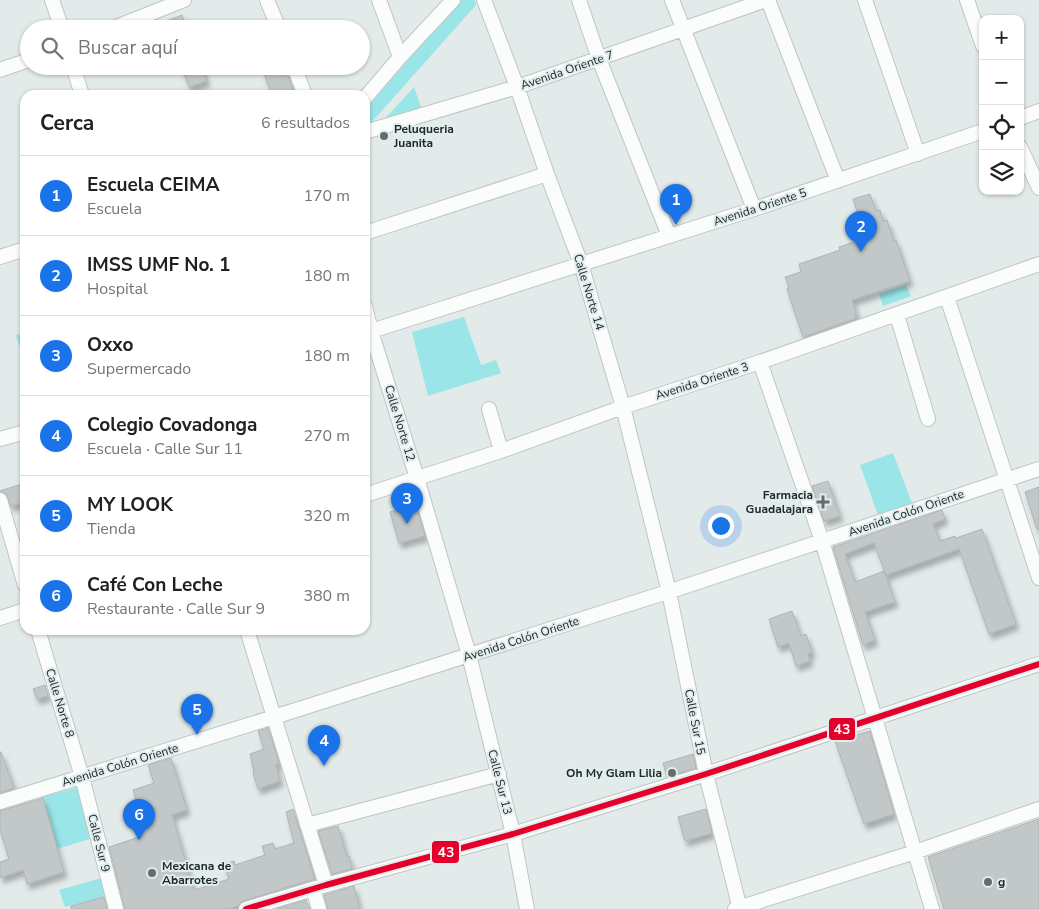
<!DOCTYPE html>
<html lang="es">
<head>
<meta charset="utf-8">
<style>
	body { margin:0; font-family:"Nunito Sans",sans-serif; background:#f6f6f6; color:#202124 }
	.controls { position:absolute; right:15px; top:15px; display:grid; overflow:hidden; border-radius:10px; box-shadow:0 1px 4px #0004 }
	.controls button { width:45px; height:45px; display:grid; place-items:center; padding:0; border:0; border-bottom:1px solid #e0e0e0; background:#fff; color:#202124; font:25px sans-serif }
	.you { position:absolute; left:720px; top:525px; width:18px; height:18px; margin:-12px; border:4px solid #fff; border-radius:50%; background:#1a73e8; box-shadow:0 0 0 8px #1a73e833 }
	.badge { display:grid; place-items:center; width:32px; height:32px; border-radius:50%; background:#1a73e8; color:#fff; font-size:16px; font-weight:700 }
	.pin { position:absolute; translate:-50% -41px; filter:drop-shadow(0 1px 2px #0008) }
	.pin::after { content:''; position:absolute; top:26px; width:18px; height:15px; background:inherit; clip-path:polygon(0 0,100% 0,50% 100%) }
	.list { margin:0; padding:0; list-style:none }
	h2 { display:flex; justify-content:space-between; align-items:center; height:65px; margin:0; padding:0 20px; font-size:21px }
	h2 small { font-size:16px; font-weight:400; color:#757577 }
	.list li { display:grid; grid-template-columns:32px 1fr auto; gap:15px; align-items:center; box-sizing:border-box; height:80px; padding:0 20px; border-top:1px solid #e0e0e0 }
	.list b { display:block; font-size:19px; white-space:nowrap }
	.list p { margin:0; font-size:16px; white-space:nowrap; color:#757577 }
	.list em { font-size:16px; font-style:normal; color:#757577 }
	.icon { flex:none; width:28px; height:28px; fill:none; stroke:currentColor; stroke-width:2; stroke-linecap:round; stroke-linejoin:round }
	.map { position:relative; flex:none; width:1039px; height:909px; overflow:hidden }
	.search { position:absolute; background:#fff; box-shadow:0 1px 4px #0004; left:20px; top:20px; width:350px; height:55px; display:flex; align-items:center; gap:12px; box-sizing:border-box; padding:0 18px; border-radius:28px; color:#757577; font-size:19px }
	.panel { position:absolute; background:#fff; box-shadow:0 1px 4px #0004; left:20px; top:90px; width:350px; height:545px; border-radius:15px }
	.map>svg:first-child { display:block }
	.green { fill:#9ae5e8 }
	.building { fill:#c2c8c8; stroke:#afb4b5; filter:url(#shadow) }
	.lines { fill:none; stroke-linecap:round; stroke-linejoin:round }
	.minor-casing { stroke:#bfc5c5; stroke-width:16 }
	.minor { stroke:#fbfcfc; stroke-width:14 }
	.bus-1-casing { stroke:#e0eded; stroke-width:10 }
	.bus-1 { stroke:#e4002b; stroke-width:6 }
	.poi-dot { fill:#666b6b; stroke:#e0eded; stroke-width:2 }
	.labels { text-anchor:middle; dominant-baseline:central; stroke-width:4; stroke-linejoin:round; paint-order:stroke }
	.street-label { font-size:12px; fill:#222727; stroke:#e0eded }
	.poi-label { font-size:12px; font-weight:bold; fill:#222727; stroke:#e0eded; text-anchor:start }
	.line-badge { stroke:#e0eded; stroke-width:2 }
	.badge-label { font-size:14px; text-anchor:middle; font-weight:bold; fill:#fff }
</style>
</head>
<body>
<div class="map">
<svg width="1039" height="909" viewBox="0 0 1039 909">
	<defs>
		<filter id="shadow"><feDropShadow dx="3" dy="5.5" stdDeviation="2.5" flood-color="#0004"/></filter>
	</defs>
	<rect width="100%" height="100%" fill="#e3eaea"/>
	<path class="green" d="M461 0H475L476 5 370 124 365 125V110Z
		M414 87 422 110 380 124Z
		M906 285 911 296 883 306 879 294Z
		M464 317 481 365 496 360 501 373 428 396 412 332Z
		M22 325H25V356L23 357 16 335 24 333Z
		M893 453 912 503 878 515 860 465Z
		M78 787 93 838 57 849 42 797Z
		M102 878 107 896 65 907 59 890Z"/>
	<path class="building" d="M182 15 187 29H149V28Z
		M181 66H202L207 81 189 87Z
		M276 66H284L295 95H272L263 71Z
		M870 194 876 211 880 210 883 221 887 220 894 241 896 240 910 281 852 300 856 312 855 319 803 337 787 289 789 288 785 277 801 272 799 264 840 250 839 247 866 238 853 199Z
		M828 481 840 516 824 521 812 486Z
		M25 483V502L11 506 6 494 0 491Z
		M1039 487V529H1037L1025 492Z
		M416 504 425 536 399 543 390 512Z
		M942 510 945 519 933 524 940 541 955 536 956 538 982 529 1016 624 989 634 959 549 886 575 874 543 845 554 855 582 884 571 895 602 865 612 875 640 863 645 833 547Z
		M792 611 801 636 806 634 812 652 808 654 810 661 796 666 789 643 778 647 769 619Z
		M45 685 48 696 37 699 33 689Z
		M268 728 279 763 276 765 280 781 258 789 253 773 254 772 250 754 264 749 258 731Z
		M870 731 894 814 864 824 835 741Z
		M0 752H1L14 788 0 793Z
		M693 754 696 768 667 777 663 763Z
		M171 758 187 810 172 815 194 890 229 879 224 864 234 861 235 865 265 855 262 846 273 843 275 849 294 843 286 812 293 809 315 879 243 901 240 903 238 906 228 909H125L109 847 139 837 137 832 145 829 133 790 154 783 148 765Z
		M43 798 64 872 27 884 23 870 0 878V862L9 859 0 830V811Z
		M706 809 712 833 685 841 678 817Z
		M1039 819V909H944L928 857Z
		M338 826 347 857 349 856 352 869 332 874 318 831Z
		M354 886 360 909H328L324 895Z
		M104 897 107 909H71V906Z
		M306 900 309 909H276Z"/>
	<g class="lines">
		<g class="minor-casing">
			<path id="minor" d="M52 0 62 29
				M267 0 279 29
				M379 0 400 57
				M484 0 517 87 547 174 581 264 623 407 669 592 706 774 740 909
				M579 0 599 59 669 236
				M672 0 754 209
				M768 0 838 181
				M865 0 918 154
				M967 0 983 46
				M111 29 184 0
				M73 66 82 95
				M294 66 305 95
				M0 70 29 60
				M365 98 400 57 453 0
				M1020 118 1039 111
				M365 132 517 87 766 0
				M1020 147 1039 188
				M365 233 547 174
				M0 257 25 249
				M947 297 1039 578
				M365 306 371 331 417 478 469 655 513 834 527 909
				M897 315 928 419
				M365 333 754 209 983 131
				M760 362 822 541 932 909
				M489 409 501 451
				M0 439 25 432
				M365 495 501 451 623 407 760 362 1039 264
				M0 500 25 585
				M0 618 25 610
				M38 630 82 777 116 909
				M247 630 326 885
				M0 802 274 717 680 588 1039 469
				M307 825 499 774
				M313 889 319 909
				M246 909 326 885 513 834 706 774 1039 664
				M735 909 915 852 1039 809"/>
		</g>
		<use href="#minor" class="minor"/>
		<g class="bus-1-casing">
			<path id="bus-1" d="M246 909 326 885 513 834 706 774 1039 664"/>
		</g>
		<use href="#bus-1" class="bus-1"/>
	</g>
	<g class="poi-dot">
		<circle cx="384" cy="136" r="5"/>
		<path d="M820.5 494.5h5v5h5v5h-5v5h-5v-5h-5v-5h5z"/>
		<circle cx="672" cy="773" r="5"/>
		<circle cx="152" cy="873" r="5"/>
		<circle cx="988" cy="882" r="5"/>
	</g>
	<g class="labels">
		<g class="street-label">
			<text transform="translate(567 70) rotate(-19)">Avenida Oriente 7</text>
			<text transform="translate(760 207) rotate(-18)">Avenida Oriente 5</text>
			<text transform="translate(589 292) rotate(73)">Calle Norte 14</text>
			<text transform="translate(702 381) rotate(-18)">Avenida Oriente 3</text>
			<text transform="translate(400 423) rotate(73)">Calle Norte 12</text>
			<text transform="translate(906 513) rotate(-19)">Avenida Colón Oriente</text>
			<text transform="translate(521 639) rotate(-18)">Avenida Colón Oriente</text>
			<text transform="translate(60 703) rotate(73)">Calle Norte 8</text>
			<text transform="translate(695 722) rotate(79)">Calle Sur 15</text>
			<text transform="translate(120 765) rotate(-17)">Avenida Colón Oriente</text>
			<text transform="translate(500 782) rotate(76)">Calle Sur 13</text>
			<text transform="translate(99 843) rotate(76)">Calle Sur 9</text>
		</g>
		<g class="poi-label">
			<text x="394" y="129">Peluqueria<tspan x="394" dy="14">Juanita</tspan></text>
			<text x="813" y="495" text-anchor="end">Farmacia<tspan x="813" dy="14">Guadalajara</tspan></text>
			<text x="662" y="773" text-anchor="end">Oh My Glam Lilia</text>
			<text x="162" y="866">Mexicana de<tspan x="162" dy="14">Abarrotes</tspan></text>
			<text x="998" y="882">g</text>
		</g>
	</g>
	<g class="line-badge">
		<rect x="828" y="717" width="28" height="24" rx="5" fill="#e4002b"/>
		<rect x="431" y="840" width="29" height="24" rx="5" fill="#e4002b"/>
	</g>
	<g class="badge-label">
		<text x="842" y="734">43</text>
		<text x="446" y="857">43</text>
	</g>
</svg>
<div class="controls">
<button>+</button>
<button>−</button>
<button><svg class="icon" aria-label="locate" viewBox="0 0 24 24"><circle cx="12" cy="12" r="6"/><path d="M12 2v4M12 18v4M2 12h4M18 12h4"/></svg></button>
<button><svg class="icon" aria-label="layers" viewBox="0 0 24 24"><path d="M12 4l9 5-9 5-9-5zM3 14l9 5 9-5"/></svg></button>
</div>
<div class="you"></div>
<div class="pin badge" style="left:676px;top:225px">1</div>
<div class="pin badge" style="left:861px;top:252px">2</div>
<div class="pin badge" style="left:407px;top:524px">3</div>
<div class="pin badge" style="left:324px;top:766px">4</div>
<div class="pin badge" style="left:197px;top:735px">5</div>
<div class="pin badge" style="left:139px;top:840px">6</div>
<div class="search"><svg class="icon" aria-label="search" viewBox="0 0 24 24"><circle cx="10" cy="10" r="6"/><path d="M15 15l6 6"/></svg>Buscar aquí</div>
<section class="panel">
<h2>Cerca<small>6 resultados</small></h2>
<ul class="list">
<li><span class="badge">1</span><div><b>Escuela CEIMA</b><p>Escuela</p></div><em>170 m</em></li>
<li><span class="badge">2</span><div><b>IMSS UMF No. 1</b><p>Hospital</p></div><em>180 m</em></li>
<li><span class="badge">3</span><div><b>Oxxo</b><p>Supermercado</p></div><em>180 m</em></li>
<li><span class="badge">4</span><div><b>Colegio Covadonga</b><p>Escuela · Calle Sur 11</p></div><em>270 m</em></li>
<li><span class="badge">5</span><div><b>MY LOOK</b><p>Tienda</p></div><em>320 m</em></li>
<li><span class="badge">6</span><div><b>Café Con Leche</b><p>Restaurante · Calle Sur 9</p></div><em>380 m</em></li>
</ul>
</section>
</div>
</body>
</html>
